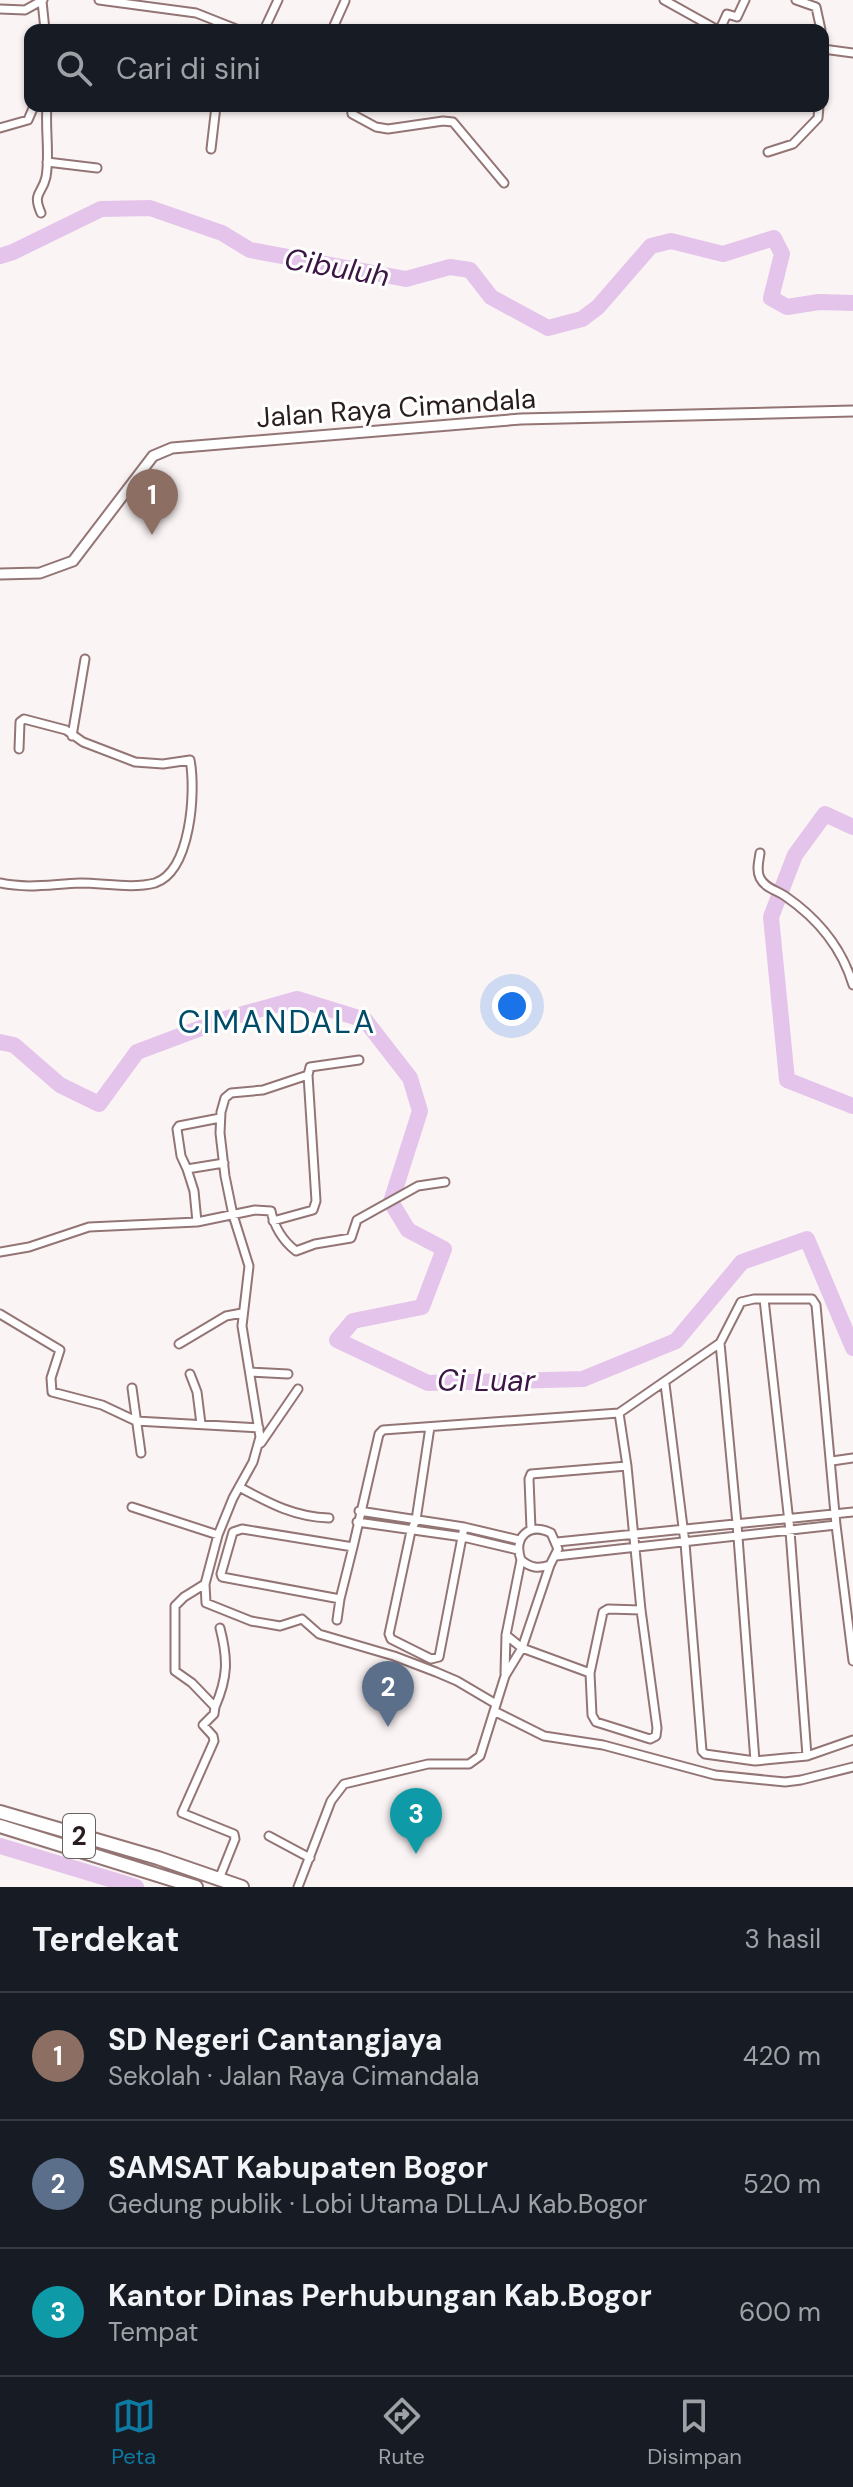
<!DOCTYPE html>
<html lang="id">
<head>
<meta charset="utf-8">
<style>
	body { margin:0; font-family:"DM Sans",sans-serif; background:#242831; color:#f1f3f6 }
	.you { position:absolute; left:512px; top:1006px; width:28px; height:28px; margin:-20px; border:6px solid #fff; border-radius:50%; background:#1a73e8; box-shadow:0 0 0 12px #1a73e833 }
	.badge { display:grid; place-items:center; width:52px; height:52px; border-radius:50%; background:#0d7aa4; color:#fff; font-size:26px; font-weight:700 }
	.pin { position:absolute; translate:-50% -66px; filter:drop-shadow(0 2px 4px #0008) }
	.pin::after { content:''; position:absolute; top:42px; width:28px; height:24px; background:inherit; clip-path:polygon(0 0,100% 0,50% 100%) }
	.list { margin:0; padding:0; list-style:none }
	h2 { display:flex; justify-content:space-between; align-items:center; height:104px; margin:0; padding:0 32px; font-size:34px }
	h2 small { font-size:26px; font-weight:400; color:#9ea1a6 }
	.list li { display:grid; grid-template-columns:52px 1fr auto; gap:24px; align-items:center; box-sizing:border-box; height:128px; padding:0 32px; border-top:2px solid #363941 }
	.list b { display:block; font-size:30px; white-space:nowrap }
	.list p { margin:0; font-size:26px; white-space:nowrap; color:#9ea1a6 }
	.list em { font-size:26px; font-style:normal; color:#9ea1a6 }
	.icon { flex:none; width:44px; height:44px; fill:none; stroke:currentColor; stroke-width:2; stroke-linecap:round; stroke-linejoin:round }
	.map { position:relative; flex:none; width:853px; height:1887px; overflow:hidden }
	.search { position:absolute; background:#171b24; box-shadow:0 2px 6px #0004; left:24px; right:24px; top:24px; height:88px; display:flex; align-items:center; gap:20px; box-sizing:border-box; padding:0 28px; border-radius:16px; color:#9ea1a6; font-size:30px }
	.sheet { height:488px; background:#171b24 }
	nav { display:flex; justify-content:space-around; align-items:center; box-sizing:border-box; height:112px; border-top:2px solid #363941; background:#171b24; font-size:22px; color:#9ea1a6 }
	nav a { display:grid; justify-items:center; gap:4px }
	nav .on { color:#0d7aa4 }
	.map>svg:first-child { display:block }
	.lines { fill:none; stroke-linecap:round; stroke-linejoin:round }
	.river { stroke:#e4c4eb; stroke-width:16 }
	.minor-casing { stroke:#947575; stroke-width:11 }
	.tertiary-casing { stroke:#947575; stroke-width:13 }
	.trunk-casing { stroke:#947575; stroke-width:16 }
	.minor { stroke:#fff; stroke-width:7 }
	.tertiary { stroke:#fff; stroke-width:9 }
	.trunk { stroke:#fff; stroke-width:12 }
	.labels { text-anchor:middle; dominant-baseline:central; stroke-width:6; stroke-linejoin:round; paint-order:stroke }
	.shield { fill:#fff; stroke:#6a6161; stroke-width:2 }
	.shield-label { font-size:26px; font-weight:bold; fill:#2a1d1d }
	.street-label { font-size:28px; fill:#2a1d1d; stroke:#fff }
	.water-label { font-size:30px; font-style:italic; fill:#3c1644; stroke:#fff }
	.quarter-label { font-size:32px; letter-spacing:2px; fill:#004c68; stroke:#fff }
</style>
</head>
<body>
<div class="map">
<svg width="853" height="1887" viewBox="0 0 853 1887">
	<rect width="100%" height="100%" fill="#fbf4f4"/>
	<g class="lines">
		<path class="river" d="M0 256 13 252 101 209 150 208 222 233 250 250 406 279 450 267 470 270 491 297 548 328 582 319 598 307 651 246 671 241 723 254 774 238 782 254 771 298 787 307 819 302 853 303
			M853 827 825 814 795 855 771 917 787 1080 853 1106
			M0 1042 14 1045 60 1085 99 1104 137 1052 225 1019 297 999 365 1020 410 1078 420 1111 391 1202 408 1230 444 1249 422 1307 353 1321 337 1340 428 1383 583 1379 676 1341 742 1262 807 1239 853 1348
			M0 1846 136 1887"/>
		<g class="minor-casing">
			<path id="minor" d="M99 0 196 13 239 30
				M664 0 716 29 721 27 727 14 737 17 745 0
				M796 0 816 7 821 30
				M42 1 45 30
				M0 9 25 10 43 0
				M264 30 278 0
				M332 30 345 1
				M823 49 853 53
				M351 106 352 114 376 127 388 129 443 121 453 122 504 183
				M0 128 28 120 34 106
				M211 149 216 106
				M768 152 793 144 818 118 819 106
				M47 162 97 168
				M41 213C32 192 42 195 46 177 50 154 45 130 47 106
				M72 736 85 659
				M760 853C759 861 756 870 760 878 765 888 776 890 785 896 817 918 842 948 853 985
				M0 883C28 889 52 884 80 883 104 883 132 889 155 883 191 871 196 791 190 760L163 764 135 762 83 742 66 730 24 719 20 722 19 749
				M220 1118 179 1126 177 1129 181 1156 187 1169 224 1163
				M187 1169 194 1191 197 1222
				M273 1221 313 1210 316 1201 308 1075
				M0 1252 29 1247 89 1227 197 1222 255 1210 271 1211C274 1226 283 1241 296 1251L315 1244 351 1238 357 1220 418 1186 445 1182
				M764 1299 790 1531 807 1756
				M0 1314 60 1350 51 1378 52 1392 102 1405 136 1421 259 1428
				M720 1343 737 1524 755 1761
				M179 1344 226 1316 242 1313
				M251 1372 288 1374
				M190 1374 197 1392 201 1424
				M665 1384 685 1543 702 1751 705 1754 755 1761 807 1756 853 1740
				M132 1388 141 1453
				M430 1427 416 1520 411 1531 389 1634 391 1639 431 1659 439 1657 464 1527
				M261 1443 298 1389
				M832 1461 853 1458
				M239 1487C269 1503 294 1517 329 1518
				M132 1507 218 1535
				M359 1511 464 1527 519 1540
				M357 1522 463 1537 518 1550
				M531 1529 529 1479 531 1474 627 1466 619 1413
				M557 1542 853 1512
				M556 1556 836 1525
				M205 1584 206 1603 251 1621 280 1626 302 1619 319 1634 394 1656 436 1672 457 1681 496 1704
				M340 1599 222 1577 221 1574 233 1532 242 1529 353 1547 379 1434 383 1430 619 1413 720 1343 741 1302 754 1299H812L816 1305 836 1525 853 1661
				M337 1620 340 1599 353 1547
				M506 1635 522 1648 590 1673 592 1715 596 1722 650 1739 656 1736 657 1728 641 1610 627 1466
				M505 1673 506 1635 521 1560C513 1537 529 1522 551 1533L558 1549 550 1565C538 1569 531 1568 521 1560
				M590 1673 603 1612 608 1609 641 1610
				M215 1707C228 1677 228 1659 220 1628
				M494 1711 544 1736 603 1745 715 1775 785 1782 801 1780 853 1767
				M269 1836 310 1858
				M219 1879 235 1839 234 1834 182 1813 214 1741 213 1736 203 1725 214 1714 215 1707 192 1683 175 1671V1606L184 1597 205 1584 218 1535 233 1498 253 1462 260 1437 242 1326 249 1266 233 1215 225 1176 220 1133 221 1112 225 1098 231 1093 263 1090 308 1075 310 1067 359 1060
				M298 1887 331 1801 344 1784 428 1764H469L480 1756 505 1676 522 1648 550 1565"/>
		</g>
		<g class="tertiary-casing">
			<path id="tertiary" d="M0 574 40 573 73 561 153 456 172 448 521 419 853 411"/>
		</g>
		<g class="trunk-casing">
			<path id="trunk" d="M0 1812 158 1858 242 1887
				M0 1826 196 1887"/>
		</g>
		<use href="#minor" class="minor"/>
		<use href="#tertiary" class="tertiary"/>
		<use href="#trunk" class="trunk"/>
	</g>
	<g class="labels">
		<rect class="shield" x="63" y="1814" width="32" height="44" rx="6"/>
		<g class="shield-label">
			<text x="79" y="1836">2</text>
		</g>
		<g class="street-label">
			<text transform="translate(396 408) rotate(-4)">Jalan Raya Cimandala</text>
		</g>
		<g class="water-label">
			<text transform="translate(337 267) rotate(10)">Cibuluh</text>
			<text x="486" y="1380">Ci Luar</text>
		</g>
		<g class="quarter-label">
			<text x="277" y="1022">CIMANDALA</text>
		</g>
	</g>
</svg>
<div class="you"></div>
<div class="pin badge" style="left:152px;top:535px;background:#8d6e63">1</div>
<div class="pin badge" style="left:388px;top:1727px;background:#5c6f8a">2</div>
<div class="pin badge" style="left:416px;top:1854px;background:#0f9aa8">3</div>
<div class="search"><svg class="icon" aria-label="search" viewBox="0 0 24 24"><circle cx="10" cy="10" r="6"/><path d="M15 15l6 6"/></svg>Cari di sini</div>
</div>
<section class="sheet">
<h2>Terdekat<small>3 hasil</small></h2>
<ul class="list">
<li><span class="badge" style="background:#8d6e63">1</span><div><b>SD Negeri Cantangjaya</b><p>Sekolah · Jalan Raya Cimandala</p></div><em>420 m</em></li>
<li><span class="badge" style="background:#5c6f8a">2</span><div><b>SAMSAT Kabupaten Bogor</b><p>Gedung publik · Lobi Utama DLLAJ Kab.Bogor</p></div><em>520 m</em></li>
<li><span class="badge" style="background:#0f9aa8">3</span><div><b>Kantor Dinas Perhubungan Kab.Bogor</b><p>Tempat</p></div><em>600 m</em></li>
</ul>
</section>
<nav>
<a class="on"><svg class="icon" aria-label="map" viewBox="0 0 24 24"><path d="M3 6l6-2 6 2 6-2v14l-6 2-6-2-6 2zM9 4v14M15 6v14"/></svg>Peta</a>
<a><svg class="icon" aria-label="directions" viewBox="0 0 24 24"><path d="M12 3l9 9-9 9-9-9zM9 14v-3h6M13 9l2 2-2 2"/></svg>Rute</a>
<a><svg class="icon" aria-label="saved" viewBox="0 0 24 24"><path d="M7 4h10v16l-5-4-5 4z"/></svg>Disimpan</a>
</nav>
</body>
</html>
